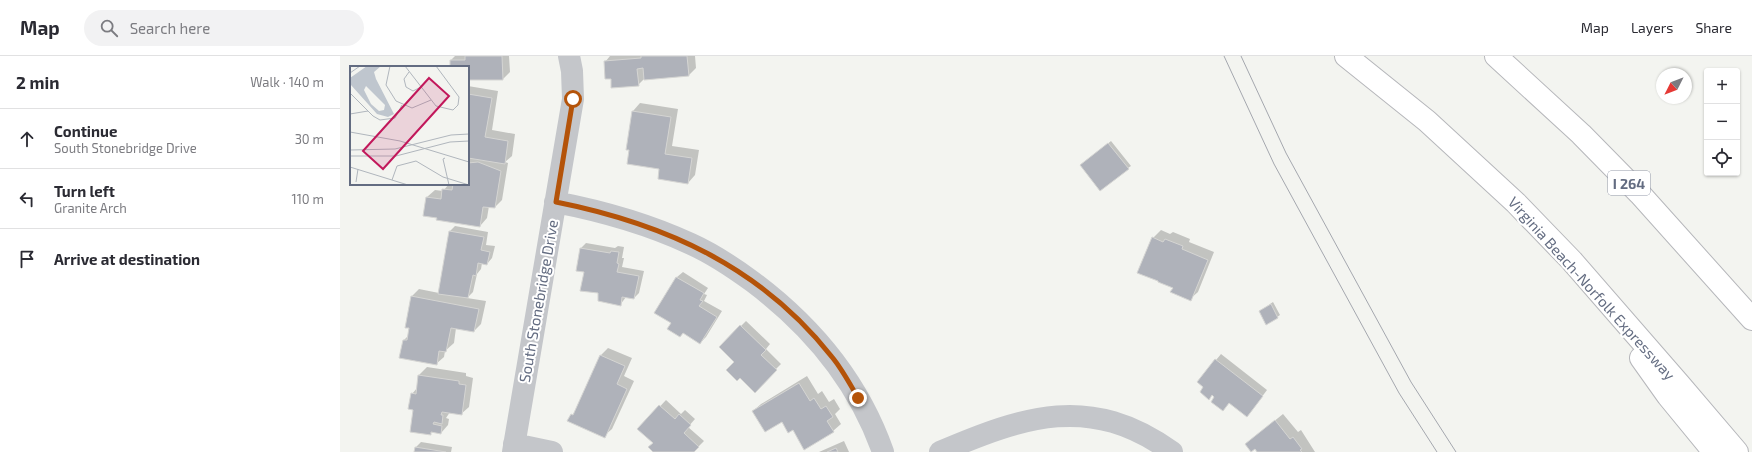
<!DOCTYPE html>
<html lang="en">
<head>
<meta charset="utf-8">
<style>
	body { margin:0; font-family:"Exo 2",sans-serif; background:#f2f2f3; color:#2b2b33 }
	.controls { position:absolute; right:12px; top:12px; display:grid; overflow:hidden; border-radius:4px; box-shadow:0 1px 3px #0004 }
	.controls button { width:36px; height:36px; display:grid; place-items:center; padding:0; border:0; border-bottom:1px solid #e1e1e2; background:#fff; color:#2b2b33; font:20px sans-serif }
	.compass { position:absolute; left:1316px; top:12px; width:36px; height:36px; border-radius:50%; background:#fff; box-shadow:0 1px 3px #0004; rotate:228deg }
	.stop { position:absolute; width:12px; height:12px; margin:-9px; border:3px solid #b45309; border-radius:50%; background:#fff }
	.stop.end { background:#b45309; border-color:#fff; box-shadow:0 1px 4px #0008 }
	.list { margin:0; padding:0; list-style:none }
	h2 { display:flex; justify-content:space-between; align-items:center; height:52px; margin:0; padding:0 16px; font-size:17px }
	h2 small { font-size:13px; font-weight:400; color:#7c7c81 }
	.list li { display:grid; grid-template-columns:26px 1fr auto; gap:12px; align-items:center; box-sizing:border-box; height:60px; padding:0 16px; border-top:1px solid #e1e1e2 }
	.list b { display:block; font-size:15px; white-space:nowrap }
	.list p { margin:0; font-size:13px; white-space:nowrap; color:#7c7c81 }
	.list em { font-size:13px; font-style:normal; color:#7c7c81 }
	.icon { flex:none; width:22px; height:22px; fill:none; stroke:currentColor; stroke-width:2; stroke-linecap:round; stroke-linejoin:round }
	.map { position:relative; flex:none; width:1412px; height:396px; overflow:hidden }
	header { display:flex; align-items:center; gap:24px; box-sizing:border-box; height:56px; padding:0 20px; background:#fff; border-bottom:1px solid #e1e1e2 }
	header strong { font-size:19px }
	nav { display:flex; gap:22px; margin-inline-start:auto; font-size:14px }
	.search { width:280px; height:36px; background:#f2f2f3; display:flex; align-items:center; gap:10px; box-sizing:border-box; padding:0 14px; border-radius:22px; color:#7c7c81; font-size:15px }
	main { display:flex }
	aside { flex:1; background:#fff }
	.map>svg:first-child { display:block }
	.shadow { fill:#0003 }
	.building { fill:#afb2ba; stroke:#d5d5d3 }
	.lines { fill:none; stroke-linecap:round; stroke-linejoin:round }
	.motorway-casing { stroke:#b6b7bb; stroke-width:24 }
	.minor { stroke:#c4c6ca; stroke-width:22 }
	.motorway { stroke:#fff; stroke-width:22 }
	.tram { stroke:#a4a7ae; stroke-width:1 }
	.route { stroke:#b45309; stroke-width:5 }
	.labels { text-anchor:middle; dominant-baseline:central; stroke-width:4; stroke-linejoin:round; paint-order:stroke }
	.shield { fill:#fff; stroke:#9298a7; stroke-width:1 }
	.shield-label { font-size:14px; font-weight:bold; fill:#636c81 }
	.street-label { font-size:15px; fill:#636c81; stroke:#fff }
	.inset-road { fill:none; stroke:#b0b6bd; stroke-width:1 }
	.view { fill:#c2185b; fill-opacity:0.15; stroke:#c2185b; stroke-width:2 }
	.inset-edge { fill:none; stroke:#636c81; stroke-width:2 }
</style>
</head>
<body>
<header>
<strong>Map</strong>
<div class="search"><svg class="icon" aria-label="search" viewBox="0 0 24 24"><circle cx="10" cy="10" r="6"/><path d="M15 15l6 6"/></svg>Search here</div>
<nav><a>Map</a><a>Layers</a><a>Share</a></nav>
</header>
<main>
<aside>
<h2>2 min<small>Walk · 140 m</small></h2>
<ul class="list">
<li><svg class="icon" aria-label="ahead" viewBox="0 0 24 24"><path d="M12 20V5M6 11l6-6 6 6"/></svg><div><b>Continue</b><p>South Stonebridge Drive</p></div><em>30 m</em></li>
<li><svg class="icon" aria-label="left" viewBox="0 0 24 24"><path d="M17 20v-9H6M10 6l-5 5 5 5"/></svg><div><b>Turn left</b><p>Granite Arch</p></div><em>110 m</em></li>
<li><svg class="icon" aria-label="arrive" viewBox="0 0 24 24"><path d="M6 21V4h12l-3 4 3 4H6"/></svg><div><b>Arrive at destination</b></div></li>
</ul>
</aside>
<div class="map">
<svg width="1412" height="396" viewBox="0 0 1412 396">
	<rect width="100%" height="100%" fill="#f3f4f0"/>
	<path class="shadow" d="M115 0H169L170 16 163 23H128V11H111V4Z
		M270 0H355L356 12 349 19 304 23 298 29 271 22 265 6Z
		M128 30 158 35 152 74 175 78 172 100 165 106 168 107 162 144 155 151 149 150 147 162 140 170 98 161 87 141 95 134 103 135 109 128H128Z
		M300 47 338 53 332 90 359 94 355 119 348 127 287 93 293 55Z
		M771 85 791 110 788 112 744 107Z
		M115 170 148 176 146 189 155 190 152 202 147 208 142 207 141 213 137 218 133 236 127 242 146 245 141 268 134 275 116 272 114 287 105 295 104 301 96 308 64 284 68 280 72 240 79 233 99 237 110 175Z
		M821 174 830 178 833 176 850 183 849 186 874 196 858 236 850 243 834 232 813 182Z
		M246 187 275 192 278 190 284 191 282 202H284L282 211 304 215 299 237 294 242 286 241 280 249 259 236 245 215 241 192Z
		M343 216 368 232 364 238 367 239 364 245 382 255 366 281 360 287 344 276 340 280 332 266 316 256 337 221Z
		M933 246 940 259 927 268 920 255Z
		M406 265 430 288 426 293 441 308 414 335 395 306 380 291Z
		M268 292 292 302 284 320 294 325 272 373 264 380 229 364 236 354 261 299Z
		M881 298 927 334 912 354 890 346 883 354 876 341 873 338 869 342 865 331 858 326Z
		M87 311 126 317V320L133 322 129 351 121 358 110 356 106 362 109 363 108 369 101 377 93 375 90 378 74 353 72 338 77 332 79 319Z
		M467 320 478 338 482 335 489 346 494 343 500 353 495 358 501 368 493 375 453 373 442 365 413 355 421 348Z
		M326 344 341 358 345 354 355 363 348 371 364 385 353 396H315L314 387 299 373Z
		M943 358 958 376 961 374 975 396H919L915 392 906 388Z
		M504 385 509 396H479Z
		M81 386 112 391 111 396H75L76 391Z"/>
	<path class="building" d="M125 0H162L163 24H128V11H110V4H125Z
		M301 0H347L349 20 304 24 303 12 297 13 299 30 271 32V23H265L264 5 301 2Z
		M128 38 152 42 145 81 168 85 165 108 128 102Z
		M292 55 331 61 325 98 352 102 348 128 318 123 319 113 287 108 289 94H286Z
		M768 87 789 113 760 135 740 109Z
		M138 106 161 115 155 152 143 151 140 171 96 164 97 162 83 160 86 141 101 143 102 133 112 134 113 128H128V107Z
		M109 175 144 181 141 194 150 196 147 209 138 207 136 220 133 219 128 242 98 238Z
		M812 181 823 186 825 183 843 190 842 193 868 204 851 245 830 236 833 232 818 226V225L797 217Z
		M240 192 270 197 271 195 279 196 277 207 279 208 277 216 299 220 294 243 282 241 281 250 258 245V237L240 235 244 216 236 215Z
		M336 221 364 237 360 244 363 245 359 250 377 261 360 288 343 277 340 281 327 273 331 267 314 257Z
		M71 240 139 253 134 276 111 272 106 296 99 295 97 309 59 302 63 284H67L69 272H65Z
		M931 248 938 262 926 269 919 255Z
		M400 269 426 294 421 299 437 314 415 337 400 322 397 325 386 314 394 306 379 291Z
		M260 299 285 310 277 328 287 333 265 382 227 365 231 358 233 359Z
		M875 303 923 340 907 361 889 347 883 355 871 346 874 341 872 339 869 344 860 336 863 331 857 326Z
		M78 319 119 325V328L126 329 122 359 102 356 101 359H103L102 368 94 366 93 368 102 370 101 378 91 376V379L70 376 73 354 68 353 71 337 76 338Z
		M459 327 470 345 474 342 481 353 486 350 493 361 487 365 494 376 464 394 453 374 448 377 442 366 425 376 412 355Z
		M319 349 335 363 339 358 351 369 344 377 359 391 354 396H313L308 391 313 387 297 373Z
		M935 364 950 383 953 381 962 393 960 394 962 396H917L915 393 911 396 905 388Z
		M75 391 106 396H74Z
		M496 392 498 396H487Z"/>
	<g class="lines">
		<g class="motorway-casing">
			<path id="motorway" d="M1006 0 1087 65 1176 147 1232 205 1339 328 1397 396
				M1156 0 1241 78 1300 138 1412 263
				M1301 302 1328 340 1374 396"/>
		</g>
		<path class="minor" d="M215 146C262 155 308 168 351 188 373 198 394 212 413 226 473 271 518 325 543 396
			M174 388 212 396
			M173 396 233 43 232 15 229 0
			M600 396C685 360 750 337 832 396"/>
		<use href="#motorway" class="motorway"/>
		<path class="tram" d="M884 0 934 108 1059 337 1097 396
			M901 0 946 97 1071 326 1116 396"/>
	</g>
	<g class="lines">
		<path class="route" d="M233 43 216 146C326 168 421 211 492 301 502 313 510 328 518 342"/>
	</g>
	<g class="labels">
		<rect class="shield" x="1268" y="115" width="42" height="24" rx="3"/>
		<g class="shield-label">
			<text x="1289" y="127">I 264</text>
		</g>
		<g class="street-label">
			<text transform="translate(1252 232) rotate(48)">Virginia Beach-Norfolk Expressway</text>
			<text transform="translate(198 245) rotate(-80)">South Stonebridge Drive</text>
		</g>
	</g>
	<g transform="translate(10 10)">
		<rect width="119" height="119" fill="#f3f4f0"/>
		<path d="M17 0H31L24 6 26 13 44 48 38 51 27 48 1 19 0 12ZM16 20 35 39 34 44 29 45 21 38 14 24Z" fill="#bfc6ce" fill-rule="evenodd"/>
		<path class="inset-road" d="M40 0 36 19 46 35 62 42 81 34M55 0 86 40 103 44 108 39 109 31 86 0M59 6 54 13 56 21 63 25 71 21M0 7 10 0M0 27 23 50 30 54 45 52 52 39M0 48 18 45M0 66 50 75 119 96M0 84 45 83 101 69 119 68M0 90H46L100 76 119 75M95 92 93 93 99 119M0 101 58 119M42 114 47 100 66 95 93 111 119 119M6 116 8 103"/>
		<path class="view" d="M79 12 99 30 33 103 13 85Z"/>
		<rect width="119" height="119" class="inset-edge"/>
	</g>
</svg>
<div class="controls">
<button>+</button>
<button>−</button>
<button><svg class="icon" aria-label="locate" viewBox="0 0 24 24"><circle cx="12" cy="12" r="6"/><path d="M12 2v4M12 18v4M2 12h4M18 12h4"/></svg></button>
</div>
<svg class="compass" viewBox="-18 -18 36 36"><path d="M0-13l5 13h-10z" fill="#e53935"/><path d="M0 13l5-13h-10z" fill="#7c7c81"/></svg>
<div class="stop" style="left:233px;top:43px"></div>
<div class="stop end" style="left:518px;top:342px"></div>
</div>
</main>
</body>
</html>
